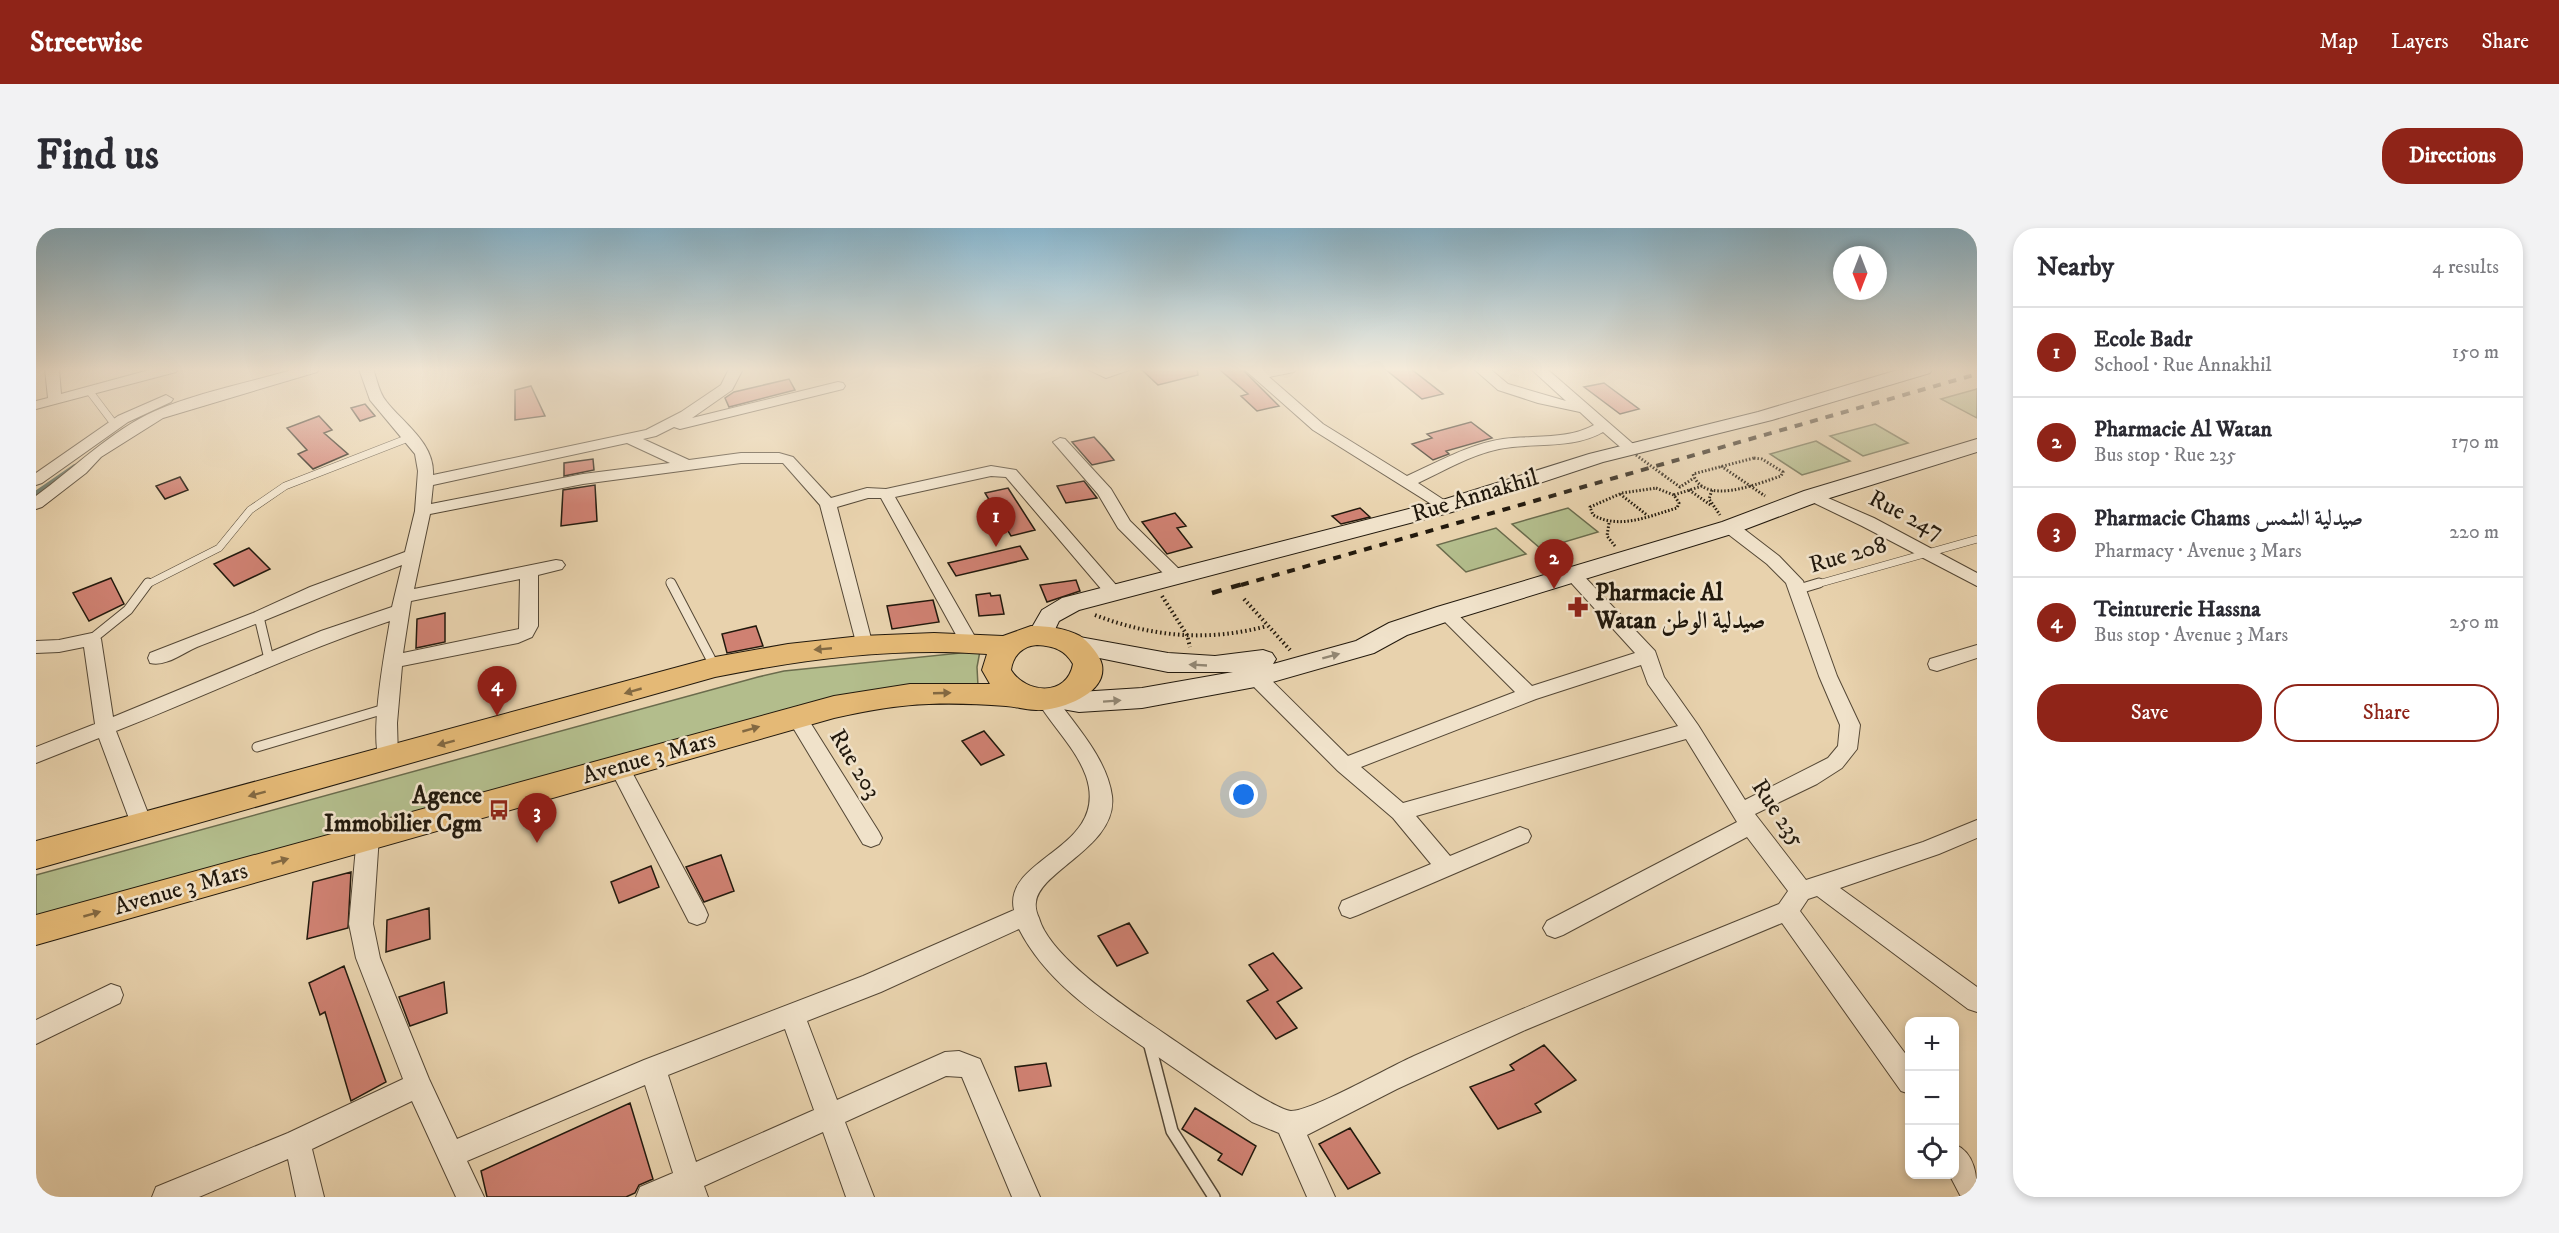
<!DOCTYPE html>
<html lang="en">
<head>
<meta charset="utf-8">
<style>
	body { margin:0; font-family:"IM FELL DW Pica",Amiri,serif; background:#f2f2f3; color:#2b2b33 }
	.controls { position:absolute; right:18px; bottom:18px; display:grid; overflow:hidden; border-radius:12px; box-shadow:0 3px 9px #0003 }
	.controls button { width:54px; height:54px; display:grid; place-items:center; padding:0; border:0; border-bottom:2px solid #e1e1e2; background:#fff; color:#2b2b33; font:30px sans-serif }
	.compass { position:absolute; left:1797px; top:18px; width:54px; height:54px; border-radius:50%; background:#fff; box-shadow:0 3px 9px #0003; rotate:180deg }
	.you { position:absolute; left:1208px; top:567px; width:21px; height:21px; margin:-15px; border:4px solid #fff; border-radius:50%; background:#1a73e8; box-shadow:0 0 0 9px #1a73e833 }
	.badge { display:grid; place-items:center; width:39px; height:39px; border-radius:50%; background:#8f2418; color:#fff; font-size:20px; font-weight:700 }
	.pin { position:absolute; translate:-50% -50px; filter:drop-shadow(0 2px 3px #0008) }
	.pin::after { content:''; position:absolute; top:32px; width:21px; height:18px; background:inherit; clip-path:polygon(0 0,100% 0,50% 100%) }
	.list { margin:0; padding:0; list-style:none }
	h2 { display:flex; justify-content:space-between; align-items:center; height:78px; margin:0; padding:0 24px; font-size:26px }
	h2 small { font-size:20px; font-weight:400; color:#7c7c81 }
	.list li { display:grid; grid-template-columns:39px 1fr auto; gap:18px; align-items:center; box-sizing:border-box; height:90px; padding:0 24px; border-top:2px solid #e1e1e2 }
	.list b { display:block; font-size:22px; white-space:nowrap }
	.list p { margin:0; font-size:20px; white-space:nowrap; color:#7c7c81 }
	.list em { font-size:20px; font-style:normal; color:#7c7c81 }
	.actions { display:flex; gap:12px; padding:18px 24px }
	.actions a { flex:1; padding:14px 0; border:2px solid #8f2418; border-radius:24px; text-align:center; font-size:21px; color:#8f2418 }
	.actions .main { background:#8f2418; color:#fff }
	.icon { flex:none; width:33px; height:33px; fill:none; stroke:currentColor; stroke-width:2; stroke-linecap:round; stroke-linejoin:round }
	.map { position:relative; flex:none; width:1941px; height:969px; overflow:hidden; border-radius:24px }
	header { display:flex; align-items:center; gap:36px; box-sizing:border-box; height:84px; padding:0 30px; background:#8f2418; color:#fff }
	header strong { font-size:28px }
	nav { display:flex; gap:33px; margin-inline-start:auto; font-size:21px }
	.intro { display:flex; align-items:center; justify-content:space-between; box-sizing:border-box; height:144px; padding:0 36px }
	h1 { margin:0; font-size:42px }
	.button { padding:15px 27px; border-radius:24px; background:#8f2418; color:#fff; font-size:21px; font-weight:700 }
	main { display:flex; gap:36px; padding:0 36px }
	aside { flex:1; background:#fff; border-radius:24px; box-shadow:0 3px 9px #0003 }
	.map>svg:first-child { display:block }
	.green { fill:#b3bd8c; stroke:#6a6b4c; stroke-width:1.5 }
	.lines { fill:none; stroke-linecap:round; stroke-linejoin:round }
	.stream { stroke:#697869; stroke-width:4.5 }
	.building { fill:#cf8172; stroke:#22190d; stroke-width:1.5 }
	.lane-far2-casing { stroke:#544735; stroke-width:8 }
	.lane-far1-casing { stroke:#544735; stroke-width:11 }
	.lane-casing { stroke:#544735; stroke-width:14 }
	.street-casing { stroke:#544735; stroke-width:2 }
	.secondary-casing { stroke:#22190d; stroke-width:2 }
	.primary-casing { stroke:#22190d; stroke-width:2 }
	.path-far1 { stroke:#22190d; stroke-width:3; stroke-dasharray:1.5 2; stroke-linecap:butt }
	.path { stroke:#22190d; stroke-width:4; stroke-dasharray:1.5 3; stroke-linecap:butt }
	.lane-far2 { stroke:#f0e2ca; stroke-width:7 }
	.lane-far1 { stroke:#f0e2ca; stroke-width:9 }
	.lane { stroke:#f0e2ca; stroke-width:11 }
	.street { fill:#f0e2ca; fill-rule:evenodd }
	.secondary { fill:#f0e2ca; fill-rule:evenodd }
	.primary { fill:#e4b976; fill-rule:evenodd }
	.rail-far1 { stroke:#22190d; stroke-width:4; stroke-dasharray:8 8; stroke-linecap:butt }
	.rail { stroke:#22190d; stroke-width:4.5; stroke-dasharray:10 10; stroke-linecap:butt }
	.path-bridge { stroke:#22190d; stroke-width:3; stroke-dasharray:1.5 2; stroke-linecap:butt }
	.oneway { fill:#836942 }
	.oneway2 { fill:#938875 }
	.labels { text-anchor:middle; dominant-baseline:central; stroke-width:5; stroke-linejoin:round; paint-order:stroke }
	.street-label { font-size:24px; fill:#22190d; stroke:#f0e2ca }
	.poi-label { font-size:24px; font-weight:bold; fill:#22190d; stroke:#f0e2ca; text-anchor:start }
</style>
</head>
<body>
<header>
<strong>Streetwise</strong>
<nav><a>Map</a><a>Layers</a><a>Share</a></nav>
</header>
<div class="intro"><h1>Find us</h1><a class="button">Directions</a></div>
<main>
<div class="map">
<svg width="1941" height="969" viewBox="0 0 1941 969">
	<rect width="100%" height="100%" fill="#e8d2ad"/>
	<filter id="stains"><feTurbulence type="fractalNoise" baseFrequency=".00333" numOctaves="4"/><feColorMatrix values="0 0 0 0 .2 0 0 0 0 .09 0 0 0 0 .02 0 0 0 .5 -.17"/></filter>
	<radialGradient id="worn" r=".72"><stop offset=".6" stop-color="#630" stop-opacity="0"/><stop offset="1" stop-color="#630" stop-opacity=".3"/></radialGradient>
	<path class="green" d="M1941 160V190L1905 171 1941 161Z
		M1839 196 1872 215 1827 228 1794 208Z
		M1780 213 1814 233 1766 247 1734 226Z
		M1532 280 1562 304 1505 321 1476 296Z
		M1460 300 1490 326 1430 344 1401 317Z
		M944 423 941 439 942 458 868 461 0 696V647L722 449 748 443Z"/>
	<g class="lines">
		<path class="stream" d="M0 265 39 238"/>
	</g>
	<path class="building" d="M1105 141H1161L1162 147 1122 157Z
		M1183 141H1206L1243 178 1221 183 1205 168 1212 166Z
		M1349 141H1375L1407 166 1386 171Z
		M753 151 759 162 693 179 689 170 698 164Z
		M1568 155 1603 181 1584 186 1548 159Z
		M495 158 509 188 479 192V162Z
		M329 176 339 188 324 193 315 180Z
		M283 188 296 202 288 205 312 226 277 241 262 226 271 222 251 200Z
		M1435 194 1456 210 1410 223 1413 226 1397 232 1376 216 1396 210 1391 206Z
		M1058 209 1069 221 1078 232 1056 237 1036 214Z
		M557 231 558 242 528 248V235Z
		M144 249 152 262 129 271 120 258Z
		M1048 253 1061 270 1030 275 1021 258Z
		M559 257 561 293 525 298 527 262Z
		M972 260 999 302 975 308 949 265Z
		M1324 280 1334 289 1305 296 1296 288Z
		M1139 285 1150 298 1141 300 1156 319 1131 326 1106 294Z
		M984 318 992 331 920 348 912 335Z
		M213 320 234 341 198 358 178 336Z
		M75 350 88 376 53 393 37 365Z
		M1040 352 1044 363 1011 374 1004 357Z
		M954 365 955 368 964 367 968 386 943 388 940 367Z
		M897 372 903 394 856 401 851 378Z
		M409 385V414L380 420 381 391Z
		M720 398 727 418 691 425 686 406Z
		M948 503 968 527 945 537 926 513Z
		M685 627 698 663 668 674 650 639Z
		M615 638 623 659 583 675 575 654Z
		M315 644 312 700 271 711 277 654Z
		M393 680 394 711 350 724 351 692Z
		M1093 695 1112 725 1081 738 1062 708Z
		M1237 725 1266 760 1241 774 1261 800 1240 811 1211 773 1232 762 1213 737Z
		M308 738 350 854 315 873 289 784 284 787 273 755Z
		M408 754 411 785 374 798 363 769Z
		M1508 817 1540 852 1499 876 1505 884 1462 901 1434 859 1478 842 1474 837Z
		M1010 835 1015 858 983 863 979 839Z
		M594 875 617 951 603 957 599 965 590 969H451L445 943Z
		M1159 880 1220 918 1206 947 1182 932 1186 926 1146 901Z
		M1314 900 1344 945 1312 961 1283 916Z"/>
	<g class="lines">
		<g class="lane-far2-casing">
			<path id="lane-far2" d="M54 164 79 197
				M634 354 635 357
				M110 357 183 320 214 282 249 258 375 209
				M1778 357 1941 311"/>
		</g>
		<g class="lane-far1-casing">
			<path id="lane-far1" d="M635 355 679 439
				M1763 361 1783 355
				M223 389 233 431
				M56 411 92 382 112 355
				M221 519 352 480"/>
		</g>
		<g class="lane-casing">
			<path id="lane" d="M1113 814 1136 903 1178 969"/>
		</g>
		<g class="street-casing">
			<path id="street" d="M9 141H23L25 166 117 141H142L140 144 0 181V173L12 170Z
				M259 141H283L281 144 127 190 65 229 50 245 6 279 0 281V268C37 241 76 202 119 183 163 164 213 155 259 141Z
				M323 141H337C341 151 343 165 350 173 367 195 399 215 397 247L610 202 645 184 685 157 693 141H707L696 162 656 190 802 154 807 155 809 158 807 161 644 201 638 199 620 208 607 211 653 232 705 225H743L757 229 795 270 831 260 850 261 955 238 980 242 1087 365 1084 369H1072L970 249 955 248 859 269 942 414 939 418 933 420 927 418 924 414 845 270H832L801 279 837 418 834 422 828 424 822 422 784 277 747 235H705L547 256 394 286 378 361 520 332 526 333 529 337 526 341 502 347V398L496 409 482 415 366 438 361 495 362 531 359 536 352 539 345 536C332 513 349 422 354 393 261 424 172 467 80 503L117 598 114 604 106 607 98 604 63 510 0 535V519L59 496 48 419 23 424 0 425V413L23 412 56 405 62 407 65 411 77 489 285 403 356 379 366 337C297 363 230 393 161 419 147 425 130 439 114 435L112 430 114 425 217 385 274 359 369 324 379 283 382 243 379 226 334 172ZM591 215 634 235 547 246 395 276 397 257ZM484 351 483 401 367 425 375 373Z
				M1051 141H1096L1070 150Z
				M1208 141H1260L1258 144 1233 149 1287 196 1371 248C1402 234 1433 216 1467 211 1497 207 1531 212 1558 197L1544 184 1502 175 1462 162 1438 141H1454L1472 156 1530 173 1495 141H1511L1603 221 1595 226 1590 224 1567 204C1536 222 1497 214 1463 221 1434 227 1408 243 1382 255L1414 276 1416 279 1408 284 1277 202Z
				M130 167 137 171 135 174 92 194 6 255 0 257V245L82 188Z
				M1024 210 1029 211 1075 261 1094 293 1145 343 1148 347 1145 351H1133L1082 300 1062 266 1017 214Z
				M1776 263 1838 290 1941 345V358L1826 298 1770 271 1768 268 1770 265Z
				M1694 294 1700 295 1743 328 1767 353 1801 448 1824 497 1821 521 1806 540 1781 556 1719 586 1770 652 1887 614 1941 592V610L1903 626 1804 660 1941 759V784L1932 781 1781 668 1772 671 1764 683 1874 832V866L1865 863 1746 695 1487 803 1361 861 1271 907 1299 969H1271L1243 905 1216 894C1181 869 1145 845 1109 820 1062 788 1010 754 983 701L845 764 771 793 801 872 909 824 923 823 944 831 1004 969H976L926 849 910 848 809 894 838 969H810L787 904 668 958 672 969H600L604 959 637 945 609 857 431 933 448 969H420L376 873 276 921 288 969H260L252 931 163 969H116L120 959 252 905 367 851 320 730 313 696 321 608 324 602 332 599 340 602 343 608 337 696 344 730 393 851 421 911 608 832 827 748 978 682C966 629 1075 621 1050 548 1040 520 1015 497 1000 471L1003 466 1010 464 1017 466C1038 496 1071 530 1076 568 1082 618 1004 642 1000 674 999 679 1001 686 1003 690 1013 726 1077 770 1107 791 1130 806 1236 882 1255 883 1276 883 1353 839 1378 828 1498 774 1621 726 1743 676L1752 663 1711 609 1527 707 1519 710 1511 707 1507 700 1511 693 1701 594 1650 511 1380 588 1414 628 1484 599 1492 602 1495 608 1492 614 1322 687 1314 690 1306 687 1303 680 1306 673 1395 636 1357 590 1302 543 1203 444 1201 439 1203 434 1210 432 1217 434 1312 528 1479 464 1404 389 1401 385 1404 381H1416L1496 458 1599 425 1529 348 1532 344H1544L1619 423 1628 449 1662 497 1709 572 1792 530 1802 518 1804 497 1783 448 1750 355 1731 336 1688 303 1686 299ZM1605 437 1612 456 1642 498 1367 575 1325 539 1500 471ZM749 801 778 882 660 934 632 847Z
				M1941 417V430L1901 443 1894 441 1892 436 1894 431Z
				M760 481 767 483 843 604 846 610 843 616 835 619 827 616 750 488 753 483Z
				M583 531 590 533 669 680 672 687 669 694 661 697 653 694 573 539 576 533Z
				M75 756 84 759 87 767 84 775 0 816V792Z
				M1918 916C1940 925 1941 949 1941 969H1925L1913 946H1918Z"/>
		</g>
		<g class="secondary-casing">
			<path id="secondary" d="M1865 141H1896L1894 145 1736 192 1567 234 1416 284 1043 382 1023 393 1013 414 1004 417 995 414 991 408 1006 382 1026 370 1400 274 1553 226 1722 184Z
				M1941 211V224L1784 273 1702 304 1419 391 1371 407 1338 425 1219 459 1106 480 1043 484 1009 478 1005 471 1009 464 1018 461 1043 464 1106 460 1197 444H1132L1029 423 1025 417 1029 411 1038 408 1132 425 1179 428 1227 422 1236 425 1240 431 1237 436 1320 413 1353 395 1401 379 1686 294 1768 263Z"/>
		</g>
		<g class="primary-casing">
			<path id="primary" d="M995 398C1011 398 1029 400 1044 408 1052 413 1064 427 1066 437 1071 465 1028 480 1007 482 995 483 982 479 970 478 944 476 919 475 893 476 861 477 829 483 798 490L0 717V687L798 468 874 456H954L946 442 951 426C859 419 769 431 679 449L0 641V613L679 429 752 416 825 408 898 405 967 408ZM1001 417C1018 418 1029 422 1037 436 1031 469 990 466 975 442 977 427 987 418 1001 417Z"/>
		</g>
		<path class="path-far1" d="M1718 230 1726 231 1747 244 1745 248C1723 255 1668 279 1657 246Z
			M1685 238 1729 268
			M1626 246 1644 259 1658 250
			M1620 260 1638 267 1643 275 1641 280C1613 288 1584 302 1557 287L1554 279 1586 265Z
			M1653 262 1676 278
			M1676 262 1673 271 1684 287
			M1584 266 1611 287
			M1638 267 1666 258
			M1573 295 1571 308 1579 318"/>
		<path class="path" d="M1126 368 1151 407 1154 419
			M1208 371 1254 422
			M1059 387C1116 409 1172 414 1231 398"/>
		<use href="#lane-far2" class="lane-far2"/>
		<use href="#lane-far1" class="lane-far1"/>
		<use href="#lane" class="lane"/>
		<use href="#street" class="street"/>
		<use href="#secondary" class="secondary"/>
		<use href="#primary" class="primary"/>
		<path class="rail-far1" d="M1205 357 1941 146"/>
		<path class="rail" d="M1176 365 1210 355"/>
		<path class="path-bridge" d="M1600 227 1626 246"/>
	</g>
	<defs><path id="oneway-solid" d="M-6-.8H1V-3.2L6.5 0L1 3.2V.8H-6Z" transform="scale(1.5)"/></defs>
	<g class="oneway">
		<use href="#oneway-solid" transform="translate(787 421) rotate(175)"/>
		<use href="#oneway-solid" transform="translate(597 463) rotate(164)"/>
		<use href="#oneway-solid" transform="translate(906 465) rotate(-2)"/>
		<use href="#oneway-solid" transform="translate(715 501) rotate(-16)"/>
		<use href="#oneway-solid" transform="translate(410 515) rotate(165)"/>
		<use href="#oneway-solid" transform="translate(221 566) rotate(165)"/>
		<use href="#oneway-solid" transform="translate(244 633) rotate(-16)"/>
		<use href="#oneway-solid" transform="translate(56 686) rotate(-16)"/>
	</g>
	<g class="oneway2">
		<use href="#oneway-solid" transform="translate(1295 428) rotate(-15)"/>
		<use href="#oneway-solid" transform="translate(1162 437) rotate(-177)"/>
		<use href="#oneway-solid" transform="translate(1076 473) rotate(-4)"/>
	</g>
	<linearGradient id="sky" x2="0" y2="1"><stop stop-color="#88b6ce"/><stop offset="0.51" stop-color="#f5ebda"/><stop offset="1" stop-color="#f5ebda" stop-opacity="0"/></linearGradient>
	<rect width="1941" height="277" fill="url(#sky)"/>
	<defs>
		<g id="pharmacy-bare" transform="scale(1.62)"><path d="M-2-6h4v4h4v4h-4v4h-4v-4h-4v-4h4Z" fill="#8f2418" stroke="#f0e2ca" stroke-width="2.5" paint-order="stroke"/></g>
		<g id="bus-bare" transform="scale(1.62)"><path d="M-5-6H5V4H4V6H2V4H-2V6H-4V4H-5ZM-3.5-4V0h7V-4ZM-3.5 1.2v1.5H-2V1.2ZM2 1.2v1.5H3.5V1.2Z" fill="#8f2418" stroke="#f0e2ca" stroke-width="2.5" paint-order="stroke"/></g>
	</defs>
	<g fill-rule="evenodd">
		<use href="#pharmacy-bare" x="1542" y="379"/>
		<use href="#bus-bare" x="463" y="582"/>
	</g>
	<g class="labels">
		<g class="street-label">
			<text transform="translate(1439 268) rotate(-17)">Rue Annakhil</text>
			<text transform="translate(1870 287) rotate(27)">Rue 247</text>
			<text transform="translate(1812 327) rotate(-16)">Rue 208</text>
			<text transform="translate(613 530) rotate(-16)">Avenue 3 Mars</text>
			<text transform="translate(819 536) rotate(59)">Rue 203</text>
			<text transform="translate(1742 585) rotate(56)">Rue 235</text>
			<text transform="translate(145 661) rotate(-16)">Avenue 3 Mars</text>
		</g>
		<g class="poi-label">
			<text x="1559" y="365">Pharmacie Al<tspan x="1559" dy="28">Watan صيدلية الوطن</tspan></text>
			<text x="446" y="568" text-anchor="end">Agence<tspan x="446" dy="28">Immobilier Cgm</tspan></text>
		</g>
	</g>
	<rect width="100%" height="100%" filter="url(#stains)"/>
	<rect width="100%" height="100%" fill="url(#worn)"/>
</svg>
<div class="controls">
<button>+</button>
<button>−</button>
<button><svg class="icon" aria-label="locate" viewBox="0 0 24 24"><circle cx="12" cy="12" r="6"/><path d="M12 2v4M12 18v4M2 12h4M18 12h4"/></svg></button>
</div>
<svg class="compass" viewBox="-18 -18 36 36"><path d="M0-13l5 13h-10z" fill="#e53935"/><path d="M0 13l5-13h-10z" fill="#7c7c81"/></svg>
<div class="you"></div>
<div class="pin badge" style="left:960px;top:319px">1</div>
<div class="pin badge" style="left:1518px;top:361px">2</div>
<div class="pin badge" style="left:501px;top:615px">3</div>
<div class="pin badge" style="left:461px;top:488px">4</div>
</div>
<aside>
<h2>Nearby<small>4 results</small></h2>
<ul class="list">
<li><span class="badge">1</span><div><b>Ecole Badr</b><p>School · Rue Annakhil</p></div><em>150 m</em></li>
<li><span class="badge">2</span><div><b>Pharmacie Al Watan</b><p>Bus stop · Rue 235</p></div><em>170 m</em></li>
<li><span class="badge">3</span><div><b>Pharmacie Chams صيدلية الشمس</b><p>Pharmacy · Avenue 3 Mars</p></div><em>220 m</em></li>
<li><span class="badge">4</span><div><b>Teinturerie Hassna</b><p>Bus stop · Avenue 3 Mars</p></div><em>250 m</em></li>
</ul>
<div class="actions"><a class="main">Save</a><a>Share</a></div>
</aside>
</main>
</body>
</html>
